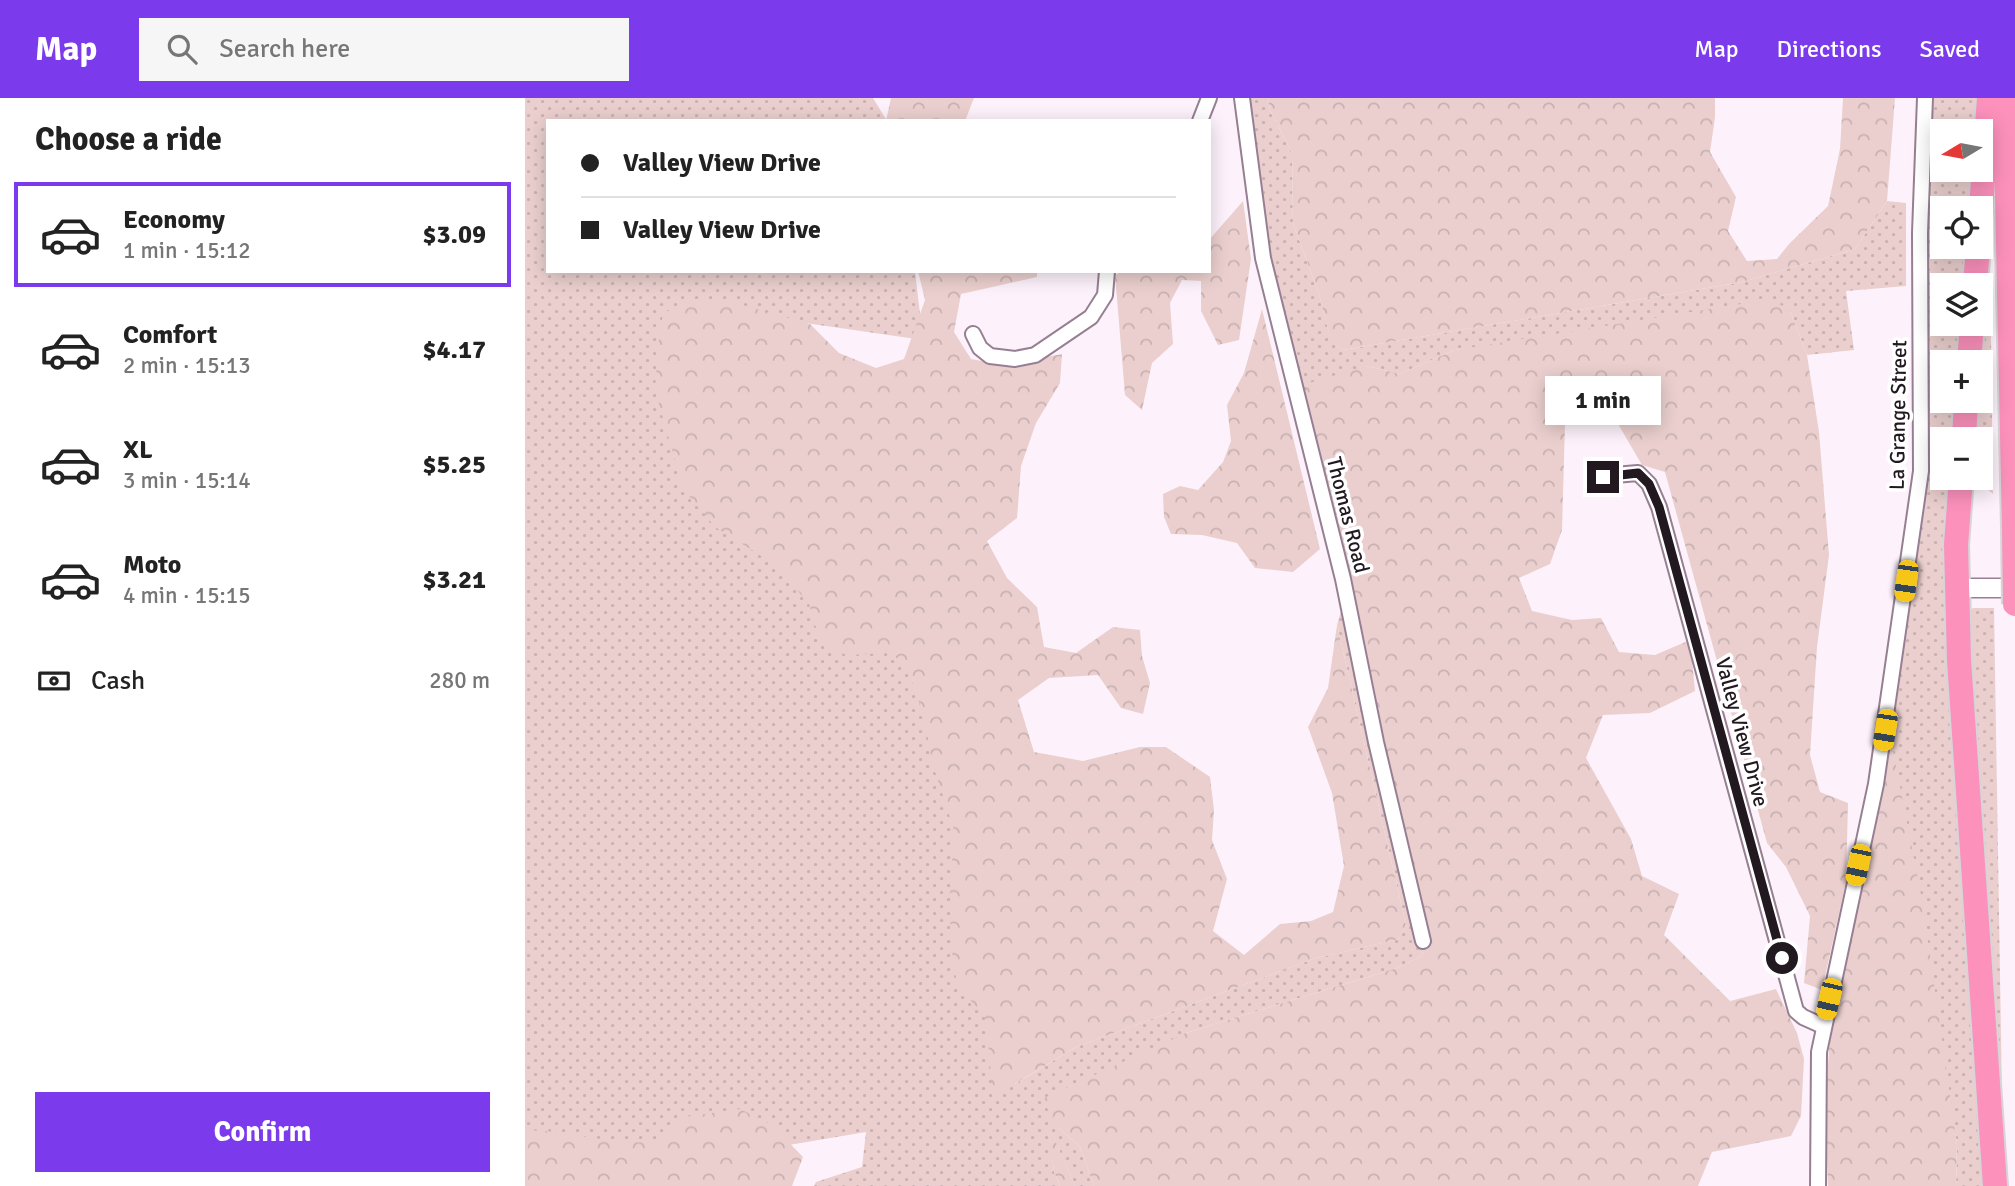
<!DOCTYPE html>
<meta charset="utf-8">
<style>
body{margin:0;font-family:Signika,sans-serif;background:#f6f6f6;color:#222;height:100vh;display:flex;flex-direction:column;font-size:26px;white-space:nowrap}
*{box-sizing:border-box;margin:0}
p{font-size:23px;color:#767676}
.icon{flex:none;width:38px;height:38px;fill:none;stroke:currentColor;stroke-width:2;stroke-linecap:round;stroke-linejoin:round}
.map{position:relative;flex:1;overflow:hidden}
.sheet{display:flex;flex-direction:column;background:#fff;width:525px}
.sheet>*{flex:none}
.top-card{position:absolute;left:21px;top:21px;width:665px;height:154px;border-radius:0px;box-shadow:0 4px 18px #0003;display:grid;align-content:center;height:154px;padding:0 35px;background:#fff}
.needle{width:46px;rotate:260deg}
.controls{position:absolute;left:1405px;top:21px;display:grid;gap:14px}
.controls a{display:grid;place-items:center;width:63px;height:63px;border-radius:0px;background:#fff;box-shadow:0 4px 18px #0003;font-size:35px}
.end{position:absolute;width:32px;height:32px;margin:-16px;border:9px solid #211820;background:#fff;box-shadow:0 0 0 4px #fff}
.from{border-radius:50%}
.bubble{position:absolute;height:49px;border-radius:0px;background:#fff;box-shadow:0 4px 18px #0003;font-size:23px;font-weight:800;line-height:49px;text-align:center}
.car{position:absolute;width:21px;height:42px;margin:-21px -10px;border-radius:9px;box-shadow:0 0 5px 2px #0007;background:linear-gradient(#f5c518 24%,#345 0 40%,#f5c518 0 76%,#345 0 86%,#f5c518 0)}
.top-card b{display:flex;align-items:center;gap:24px;height:66px;font-size:26px}
.top-card b+b{border-top:2px solid #e0e0e0}
.top-card i{width:18px;height:18px;background:#222}
ul{padding:0;list-style:none}
li{display:flex;align-items:center;gap:21px;height:105px;margin:0 14px 10px;padding:0 21px;border:4px solid transparent;border-radius:0px}
li div{flex:1}
li b{display:block;font-size:26px}
li em{font-style:normal;font-weight:800}
li.on{border-color:#7c3aed}
li>.icon{width:63px;height:63px;stroke-width:1.5}
h2{padding:0 35px;font-size:32px;line-height:84px}
.pay{display:flex;align-items:center;gap:18px;height:77px;padding:0 35px;font-size:26px}
.pay p{margin-inline-start:auto}
.cta{display:flex;gap:14px;margin-top:auto;padding:14px 35px}
.cta a{flex:1;height:80px;border-radius:0px;background:#7c3aed;color:#fff;font-size:28px;font-weight:800;line-height:80px;text-align:center}
header{display:flex;align-items:center;gap:42px;box-sizing:border-box;height:98px;padding:0 35px;background:#7c3aed;color:#fff}
header strong{font-size:33px}
nav{display:flex;gap:38px;margin-inline-start:auto;font-size:24px}
.search{width:490px;height:63px;background:#f6f6f6;display:flex;align-items:center;gap:18px;box-sizing:border-box;padding:0 24px;border-radius:0px;color:#767676;font-size:26px}
main{display:flex;flex:1;min-height:0}
.map>svg:first-child{display:block}
.grass{fill:url(#grass-dots)}
.forest{fill:url(#forest-crowns)}
.lines{fill:none;stroke-linecap:round;stroke-linejoin:round}
.minor-casing{stroke:#977f93;stroke-width:18}
.tertiary-casing{stroke:#977f93;stroke-width:21}
.motorway-casing{stroke:#d7d5d7;stroke-width:28}
.minor{stroke:#fff;stroke-width:14}
.tertiary{stroke:#fff;stroke-width:18}
.motorway{stroke:#fc91bc;stroke-width:24}
.motorway-bridge-casing{stroke:#d7d5d7;stroke-width:28;stroke-linecap:butt}
.motorway-bridge{stroke:#fc91bc;stroke-width:24}
.route{stroke:#211820;stroke-width:9}
.labels{text-anchor:middle;stroke-width:7;stroke-linejoin:round;paint-order:stroke}
.street-label{font-size:21px;fill:#211820;stroke:#fff}
</style>
<header>
<strong>Map</strong>
<div class="search"><svg class="icon" aria-label="search" viewBox="0 0 24 24"><circle cx="10" cy="10" r="6"/><path d="M15 15l6 6"/></svg>Search here</div>
<nav><a>Map</a><a>Directions</a><a>Saved</a></nav>
</header>
<main>
<section class="sheet">
<h2>Choose a ride</h2>
<ul>
<li class="on"><svg class="icon" aria-label="car" viewBox="0 0 24 24"><path d="M5 17H2v-5l4-1 3-4h7l3 4 3 1v5h-3M9 17h6M6 11h13"/><circle cx="7" cy="17" r="2"/><circle cx="17" cy="17" r="2"/></svg><div><b>Economy</b><p>1 min · 15:12</p></div><em>$3.09</em></li>
<li><svg class="icon" aria-label="car" viewBox="0 0 24 24"><path d="M5 17H2v-5l4-1 3-4h7l3 4 3 1v5h-3M9 17h6M6 11h13"/><circle cx="7" cy="17" r="2"/><circle cx="17" cy="17" r="2"/></svg><div><b>Comfort</b><p>2 min · 15:13</p></div><em>$4.17</em></li>
<li><svg class="icon" aria-label="car" viewBox="0 0 24 24"><path d="M5 17H2v-5l4-1 3-4h7l3 4 3 1v5h-3M9 17h6M6 11h13"/><circle cx="7" cy="17" r="2"/><circle cx="17" cy="17" r="2"/></svg><div><b>XL</b><p>3 min · 15:14</p></div><em>$5.25</em></li>
<li><svg class="icon" aria-label="car" viewBox="0 0 24 24"><path d="M5 17H2v-5l4-1 3-4h7l3 4 3 1v5h-3M9 17h6M6 11h13"/><circle cx="7" cy="17" r="2"/><circle cx="17" cy="17" r="2"/></svg><div><b>Moto</b><p>4 min · 15:15</p></div><em>$3.21</em></li>
</ul>
<div class="pay"><svg class="icon" aria-label="cash" viewBox="0 0 24 24"><path d="M3 7h18v10H3z"/><circle cx="12" cy="12" r="2"/></svg>Cash<p>280 m</p></div>
<div class="cta"><a>Confirm</a></div>
</section>
<div class="map">
<svg width="1490" height="1088" viewBox="0 0 1490 1088">
<defs>
<pattern id="grass-dots" width="8" height="8" patternUnits="userSpaceOnUse" patternTransform="scale(1.75)"><rect width="8" height="8" fill="#eacfce"/><path d="M2 2h.1M6 6h.1" fill="none" stroke="#c8b1b1" stroke-width="1.8" stroke-linecap="round"/></pattern>
<pattern id="forest-crowns" width="20" height="18" patternUnits="userSpaceOnUse" patternTransform="scale(1.75)"><rect width="20" height="18" fill="#eacfce"/><path d="M2 6a3 3 0 1 1 6 0M12 15a3 3 0 1 1 6 0" fill="none" stroke="#c8b1b1"/></pattern>
</defs>
<rect width="100%" height="100%" fill="#fdf2fb"/>
<!-- grass -->
<g class="grass">
<path d="M 0,0 L 348,0 L 362,23 L 23,23 L 23,173 L 390,173 L 398,242 L 197,213 L 382,538 L 431,654 L 490,986 L 551,949 L 791,860 L 874,841 L 881,827 L 812,527 L 824,485 L 901,839 L 897,858 L 872,870 L 661,935 L 533,1029 L 555,1049 L 569,1088 L 550,1088 L 524,1029 L 529,1074 L 535,1088 L 289,1088 L 291,1084 L 337,1069 L 341,1034 L 246,1050 L 0,1061 Z"/>
<path d="M 722,0 L 743,0 L 745,12 L 767,55 L 768,125 L 794,196 L 806,243 L 818,252 L 1217,184 L 1330,151 L 1362,103 L 1381,105 L 1381,188 L 1321,193 L 1329,252 L 1282,257 L 1265,213 L 930,252 L 875,276 L 842,268 L 779,301 L 742,138 Z"/>
<path d="M 1405,0 L 1456,0 L 1455,33 L 1418,33 L 1418,72 L 1451,72 L 1448,110 L 1418,110 L 1418,149 L 1445,149 L 1442,187 L 1418,187 L 1418,226 L 1439,226 L 1436,264 L 1418,264 L 1418,303 L 1433,303 L 1430,341 L 1418,341 L 1418,380 L 1426,380 L 1461,1088 L 1431,1088 L 1432,1046 L 1365,637 L 1402,357 L 1400,131 Z"/>
<path d="M 1460,163 L 1465,166 L 1468,396 L 1449,380 L 1456,380 L 1456,341 L 1444,341 L 1448,303 L 1456,303 L 1456,212 Z"/>
<path d="M 1448,510 L 1469,510 L 1477,999 L 1472,999 L 1442,514 Z"/>
</g>
<!-- forest -->
<g class="forest">
<path d="M 366,0 L 449,0 L 440,23 L 361,23 Z"/>
<path d="M 743,0 L 1190,0 L 1190,19 L 1185,54 L 1211,99 L 1203,133 L 1222,163 L 1252,161 L 1264,146 L 1303,108 L 1315,51 L 1318,0 L 1370,0 L 1362,103 L 1330,151 L 1217,184 L 818,252 L 806,244 L 794,196 L 768,125 L 767,55 L 745,12 Z"/>
<path d="M 718,103 L 726,161 L 714,242 L 693,247 L 676,213 L 676,183 L 657,182 L 645,205 L 648,246 L 627,265 L 617,312 L 600,297 L 590,177 L 598,173 L 684,173 L 684,142 Z"/>
<path d="M 393,173 L 512,173 L 512,179 L 436,196 L 429,234 L 446,261 L 478,267 L 537,256 L 535,285 L 511,325 L 496,368 L 492,420 L 462,443 L 482,480 L 512,509 L 519,549 L 551,555 L 588,529 L 615,532 L 617,558 L 625,585 L 618,616 L 596,610 L 573,577 L 524,580 L 493,602 L 509,654 L 558,663 L 615,649 L 641,649 L 685,679 L 689,712 L 687,742 L 702,781 L 688,833 L 719,857 L 755,826 L 786,823 L 808,814 L 819,768 L 807,695 L 783,629 L 803,590 L 812,527 L 881,827 L 874,841 L 791,860 L 551,949 L 468,999 L 461,921 L 432,886 L 426,848 L 425,797 L 429,732 L 407,664 L 400,622 L 381,566 L 364,555 L 322,557 L 296,547 L 284,506 L 251,467 L 190,429 L 158,391 L 130,292 L 133,248 L 138,215 L 164,205 L 206,204 L 285,226 L 314,255 L 351,270 L 379,261 L 400,202 Z"/>
<path d="M 1247,201 L 1265,213 L 1282,257 L 1294,334 L 1304,457 L 1292,549 L 1285,657 L 1295,694 L 1323,705 L 1321,784 L 1297,892 L 1279,885 L 1285,818 L 1261,769 L 1242,745 L 1140,374 L 1117,367 L 1093,326 L 1079,293 L 1054,284 L 1040,327 L 1037,432 L 1025,466 L 994,480 L 1007,513 L 1047,522 L 1076,520 L 1094,554 L 1130,557 L 1165,542 L 1170,593 L 1125,615 L 1078,617 L 1061,660 L 1106,741 L 1117,778 L 1154,796 L 1139,837 L 1205,903 L 1251,891 L 1272,935 L 1279,961 L 1276,1018 L 1266,1038 L 1187,1054 L 1173,1088 L 569,1088 L 555,1049 L 533,1029 L 517,1001 L 661,935 L 872,870 L 897,858 L 901,839 L 824,485 L 779,301 L 784,285 L 842,268 L 875,276 L 930,252 Z"/>
<path d="M 737,211 L 795,451 L 768,474 L 730,470 L 712,445 L 677,437 L 646,436 L 639,419 L 638,396 L 655,388 L 673,392 L 698,364 L 706,343 L 702,307 L 719,275 Z"/>
<path d="M 1365,637 L 1397,802 L 1432,1046 L 1431,1088 L 1303,1088 L 1300,1016 L 1305,936 Z"/>
<path d="M 215,1011 L 247,1027 L 278,1059 L 267,1088 L 0,1088 L 0,1034 L 14,1032 L 89,1043 L 127,1045 L 159,1019 Z"/>
<path d="M 523,1026 L 550,1088 L 535,1088 L 529,1074 Z"/>
</g>
<g class="lines">
<defs>
<g id="minor">
<path d="M 717,0 L 738,160 L 818,481 L 851,644 L 898,843"/>
<path d="M 675,23 L 684,0"/>
<path d="M 448,236 L 455,250 L 465,258 L 490,261 L 510,257 L 566,219 L 580,197 L 582,173"/>
<path d="M 1078,378 L 1113,375 L 1124,386 L 1134,409 L 1271,913 L 1278,919 L 1298,928"/>
<path d="M 1293,1088 L 1294,954 L 1351,686 L 1396,373 L 1395,135 L 1400,0"/>
</g>
<path id="tertiary" d="M 1431,490 L 1490,490"/>
<g id="motorway">
<path d="M 1480,0 L 1489,430"/>
<path d="M 1456,110 L 1464,0"/>
<path d="M 1450,187 L 1453,149"/>
<path d="M 1444,264 L 1447,226"/>
<path d="M 1439,341 L 1441,303"/>
<path d="M 1436,380 L 1431,447 L 1434,562 L 1470,1088"/>
</g>
</defs>
<!-- minor casing -->
<use href="#minor" class="minor-casing"/>
<!-- tertiary casing -->
<use href="#tertiary" class="tertiary-casing"/>
<!-- motorway casing -->
<use href="#motorway" class="motorway-casing"/>
<!-- minor -->
<use href="#minor" class="minor"/>
<!-- tertiary -->
<use href="#tertiary" class="tertiary"/>
<!-- motorway -->
<use href="#motorway" class="motorway"/>
<defs>
<path id="motorway-bridge" d="M 1489,430 L 1490,506"/>
</defs>
<!-- motorway-bridge casing -->
<use href="#motorway-bridge" class="motorway-bridge-casing"/>
<!-- motorway-bridge -->
<use href="#motorway-bridge" class="motorway-bridge"/>
</g>
<g class="lines">
<!-- route -->
<path class="route" d="M 1078,379 L 1113,375 L 1124,386 L 1134,409 L 1257,860"/>
</g>
<g class="labels">
<!-- street labels -->
<g class="street-label">
<text transform="translate(1373 317) rotate(-89)" y="7">La Grange Street</text>
<text transform="translate(823 417) rotate(76)" y="7">Thomas Road</text>
<text transform="translate(1217 634) rotate(75)" y="7">Valley View Drive</text>
</g>
</g>
</svg>
<div class="controls">
<a><svg class="needle" viewBox="-14 -14 28 28"><path d="M0-13l5 13h-10z" fill="#e53935"/><path d="M0 13l5-13h-10z" fill="#767676"/></svg></a>
<a><svg class="icon" aria-label="locate" viewBox="0 0 24 24"><circle cx="12" cy="12" r="6"/><path d="M12 2v4M12 18v4M2 12h4M18 12h4"/></svg></a>
<a><svg class="icon" aria-label="layers" viewBox="0 0 24 24"><path d="M12 4l9 5-9 5-9-5zM3 14l9 5 9-5"/></svg></a>
<a>+</a>
<a>−</a>
</div>
<i class="end from" style="left:1257px;top:860px"></i>
<i class="end" style="left:1078px;top:379px"></i>
<div class="bubble" style="left:1020px;top:278px;width:116px">1 min</div>
<i class="car" style="left:1381px;top:483px;rotate:188deg"></i>
<i class="car" style="left:1360px;top:632px;rotate:189deg"></i>
<i class="car" style="left:1333px;top:767px;rotate:192deg"></i>
<i class="car" style="left:1304px;top:901px;rotate:193deg"></i>
<div class="top-card">
<b><i class="from"></i>Valley View Drive</b>
<b><i></i>Valley View Drive</b>
</div>
</div>
</main>
